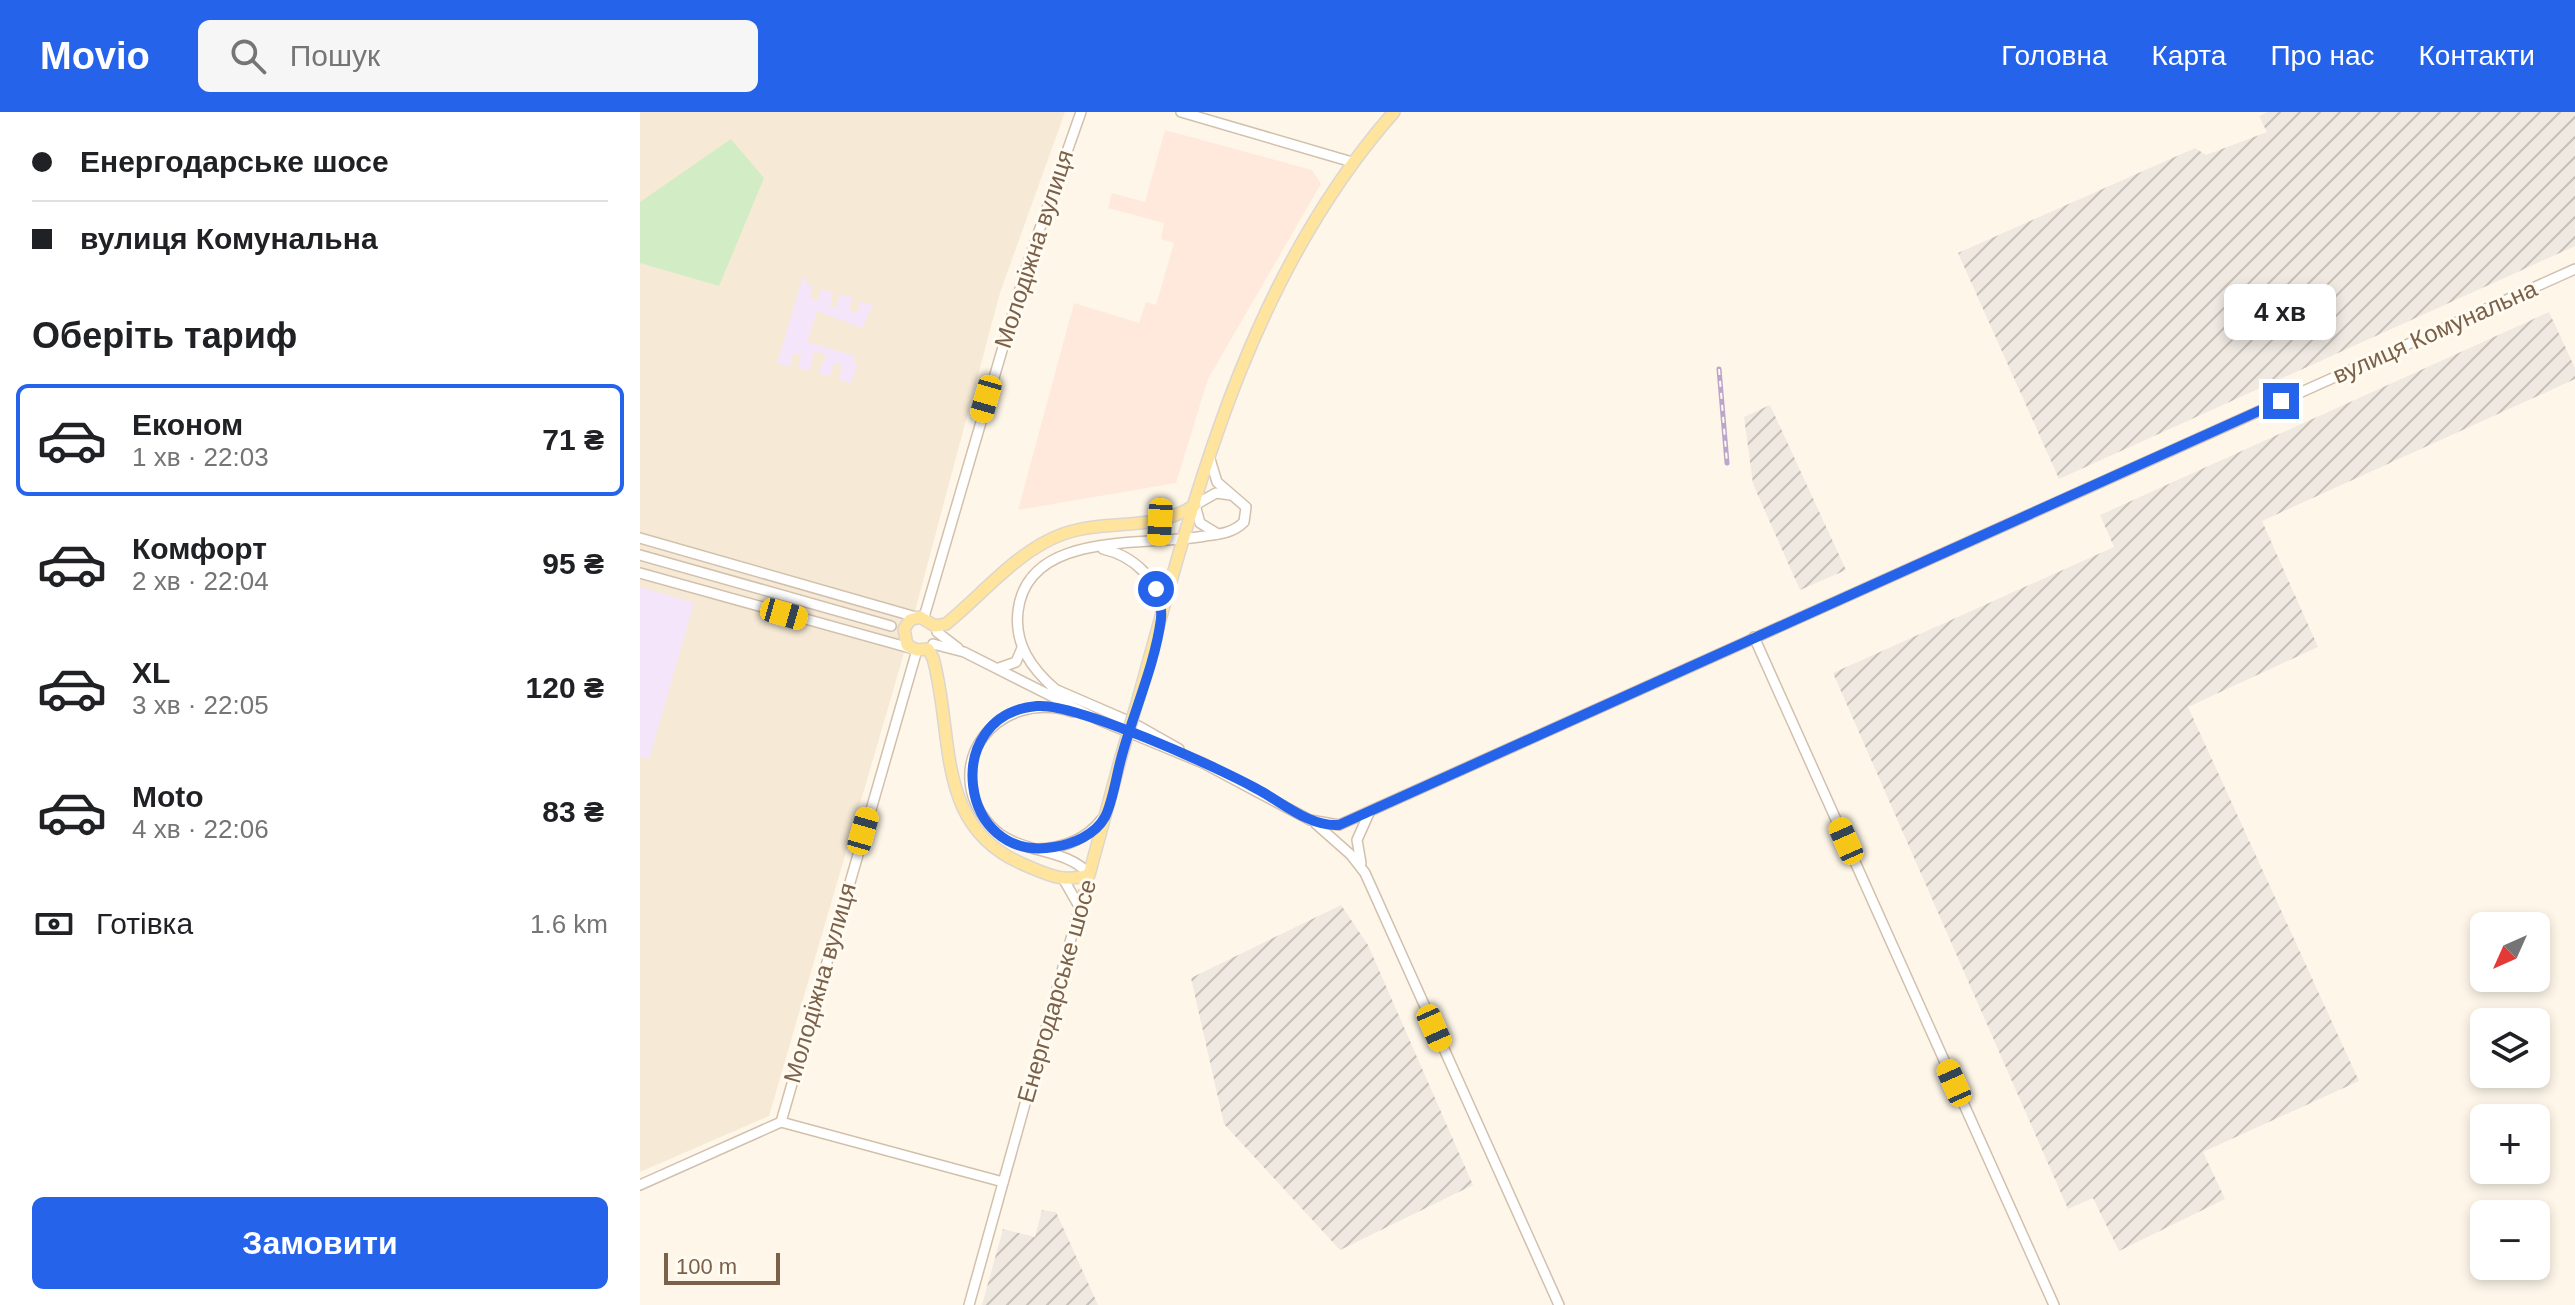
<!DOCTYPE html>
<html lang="uk">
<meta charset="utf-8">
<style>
body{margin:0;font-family:Helvetica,sans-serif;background:#f6f6f6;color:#202124;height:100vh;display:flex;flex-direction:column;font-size:30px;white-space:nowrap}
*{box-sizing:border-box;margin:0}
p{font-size:26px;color:#757577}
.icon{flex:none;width:44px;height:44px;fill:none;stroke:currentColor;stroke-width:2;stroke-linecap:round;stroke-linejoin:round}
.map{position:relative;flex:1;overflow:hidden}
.drawer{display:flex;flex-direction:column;background:#fff;width:640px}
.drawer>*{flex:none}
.hud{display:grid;align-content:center;height:176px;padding:0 32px;background:#fff}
.needle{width:52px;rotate:225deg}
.buttons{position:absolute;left:1830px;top:800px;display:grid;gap:16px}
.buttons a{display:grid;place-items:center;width:80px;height:80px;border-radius:12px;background:#fff;box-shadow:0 4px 12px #0003;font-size:40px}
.scale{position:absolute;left:24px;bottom:20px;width:116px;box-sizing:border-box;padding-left:8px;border:4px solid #7b604a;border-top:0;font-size:22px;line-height:28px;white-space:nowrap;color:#7b604a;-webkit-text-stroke:6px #fffbf0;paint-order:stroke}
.end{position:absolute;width:36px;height:36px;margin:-18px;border:10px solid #2563eb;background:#fff;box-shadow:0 0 0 4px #fff}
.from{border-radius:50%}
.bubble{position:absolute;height:56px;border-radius:12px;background:#fff;box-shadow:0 4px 12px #0003;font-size:26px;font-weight:800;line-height:56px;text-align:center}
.car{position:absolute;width:24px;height:48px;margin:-24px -12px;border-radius:10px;box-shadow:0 0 6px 2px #0007;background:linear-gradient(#f5c518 24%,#345 0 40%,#f5c518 0 76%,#345 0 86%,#f5c518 0)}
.hud b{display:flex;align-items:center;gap:28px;height:76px;font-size:30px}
.hud b+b{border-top:2px solid #e0e0e0}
.hud i{width:20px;height:20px;background:#202124}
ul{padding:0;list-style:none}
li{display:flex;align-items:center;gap:24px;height:112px;margin:0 16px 12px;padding:0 16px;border:4px solid transparent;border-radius:12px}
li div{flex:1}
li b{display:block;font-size:30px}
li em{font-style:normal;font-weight:800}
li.current{border-color:#2563eb}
li>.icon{width:72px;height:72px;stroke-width:1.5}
h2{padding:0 32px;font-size:36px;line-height:96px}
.pay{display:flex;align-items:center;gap:20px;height:88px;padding:0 32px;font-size:30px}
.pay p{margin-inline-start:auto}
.primary-button{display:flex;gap:16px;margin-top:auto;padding:16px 32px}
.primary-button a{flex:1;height:92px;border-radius:12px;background:#2563eb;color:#fff;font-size:32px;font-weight:800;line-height:92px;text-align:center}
header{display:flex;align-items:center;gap:48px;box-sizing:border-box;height:112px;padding:0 40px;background:#2563eb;color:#fff}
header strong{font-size:38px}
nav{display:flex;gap:44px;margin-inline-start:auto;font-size:28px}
.search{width:560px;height:72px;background:#f6f6f6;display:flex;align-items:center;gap:20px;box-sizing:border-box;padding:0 28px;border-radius:12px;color:#757577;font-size:30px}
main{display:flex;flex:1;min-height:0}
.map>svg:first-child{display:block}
.residential{fill:#f6ead6}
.commercial{fill:#fee9dc}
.industrial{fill:url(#industrial-furrows)}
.education{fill:#f5e5fa}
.grass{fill:#d2edc5}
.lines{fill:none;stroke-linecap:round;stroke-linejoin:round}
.minor-casing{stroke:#d2c0ad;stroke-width:12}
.major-casing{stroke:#ddd6d0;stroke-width:14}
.minor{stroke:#fff;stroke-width:9}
.major{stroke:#ffe49e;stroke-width:11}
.rail-casing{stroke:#bca5ca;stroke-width:5}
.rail{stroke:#fffbf0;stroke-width:2;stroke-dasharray:6;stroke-linecap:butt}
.major-bridge-casing{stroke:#ddd6d0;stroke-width:14;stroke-linecap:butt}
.major-bridge{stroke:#ffe49e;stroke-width:11}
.route{stroke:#2563eb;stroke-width:10}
.labels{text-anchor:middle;stroke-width:6;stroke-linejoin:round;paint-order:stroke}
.street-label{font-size:24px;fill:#7b604a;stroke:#fffbf0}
</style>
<header>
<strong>Movio</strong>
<div class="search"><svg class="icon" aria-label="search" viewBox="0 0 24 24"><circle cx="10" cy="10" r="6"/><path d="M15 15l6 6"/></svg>Пошук</div>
<nav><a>Головна</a><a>Карта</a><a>Про нас</a><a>Контакти</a></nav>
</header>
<main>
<section class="drawer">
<div class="hud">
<b><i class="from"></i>Енергодарське шосе</b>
<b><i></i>вулиця Комунальна</b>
</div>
<h2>Оберіть тариф</h2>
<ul>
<li class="current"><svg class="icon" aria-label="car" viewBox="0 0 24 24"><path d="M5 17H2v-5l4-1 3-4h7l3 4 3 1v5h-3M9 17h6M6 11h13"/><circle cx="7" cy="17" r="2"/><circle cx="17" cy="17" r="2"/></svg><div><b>Економ</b><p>1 хв · 22:03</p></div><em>71 ₴</em></li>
<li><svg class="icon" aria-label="car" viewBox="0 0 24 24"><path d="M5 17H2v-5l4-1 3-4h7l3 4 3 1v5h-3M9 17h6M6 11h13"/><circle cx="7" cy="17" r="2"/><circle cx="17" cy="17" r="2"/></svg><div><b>Комфорт</b><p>2 хв · 22:04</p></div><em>95 ₴</em></li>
<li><svg class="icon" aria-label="car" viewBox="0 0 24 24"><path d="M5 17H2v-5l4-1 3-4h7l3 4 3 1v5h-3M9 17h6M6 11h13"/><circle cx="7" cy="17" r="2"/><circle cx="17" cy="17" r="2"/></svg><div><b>XL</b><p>3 хв · 22:05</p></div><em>120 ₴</em></li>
<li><svg class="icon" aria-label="car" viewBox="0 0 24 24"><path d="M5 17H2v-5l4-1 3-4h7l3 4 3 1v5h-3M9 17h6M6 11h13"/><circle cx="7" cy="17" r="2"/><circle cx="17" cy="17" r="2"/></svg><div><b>Moto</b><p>4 хв · 22:06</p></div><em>83 ₴</em></li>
</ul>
<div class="pay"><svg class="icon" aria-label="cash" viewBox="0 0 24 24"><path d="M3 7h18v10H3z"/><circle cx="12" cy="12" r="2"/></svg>Готівка<p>1.6 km</p></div>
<div class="primary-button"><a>Замовити</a></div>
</section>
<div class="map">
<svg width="1935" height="1193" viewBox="0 0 1935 1193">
<defs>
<pattern id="industrial-furrows" width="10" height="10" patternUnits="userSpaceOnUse" patternTransform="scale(2)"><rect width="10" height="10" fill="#efe9e2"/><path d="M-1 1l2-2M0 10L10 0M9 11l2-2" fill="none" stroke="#c7c0b9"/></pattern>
</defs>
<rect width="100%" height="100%" fill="#fef7e9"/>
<!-- residential -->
<path class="residential" d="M 0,0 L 425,0 L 360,181 L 262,548 L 129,1004 L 0,1060 Z"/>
<!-- commercial -->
<path class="commercial" d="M 525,18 L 672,58 L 681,72 L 568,267 L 536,371 L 378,398 L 434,191 L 499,211 L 506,190 L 516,193 L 534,131 L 521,127 L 524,111 L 468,96 L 472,81 L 505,90 Z"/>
<!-- industrial -->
<g class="industrial">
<path d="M 1628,0 L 1935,0 L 1935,134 L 1419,367 L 1318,141 L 1555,36 L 1566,43 L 1627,20 L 1619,4 Z"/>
<path d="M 1909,200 L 1935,256 L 1935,267 L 1622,409 L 1678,535 L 1548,595 L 1719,969 L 1563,1040 L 1585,1087 L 1479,1139 L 1453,1086 L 1428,1097 L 1193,561 L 1474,435 L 1460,403 Z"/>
<path d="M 1130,293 L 1206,458 L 1160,478 L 1113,372 L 1104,305 Z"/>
<path d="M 701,793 L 728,833 L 833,1073 L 700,1138 L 584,1012 L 551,866 Z"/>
<path d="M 402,1098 L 416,1100 L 458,1193 L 342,1193 L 363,1117 L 395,1125 Z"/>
</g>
<!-- education -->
<g class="education">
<path d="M 163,165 L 167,166 L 165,172 L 173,174 L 170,187 L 178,189 L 181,177 L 193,181 L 190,195 L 196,196 L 200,182 L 212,185 L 209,199 L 217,201 L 220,189 L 233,193 L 222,216 L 177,199 L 167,230 L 215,244 L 213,251 L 217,252 L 211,271 L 199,268 L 202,253 L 194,251 L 190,264 L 178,261 L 187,243 L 174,239 L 170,259 L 158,256 L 161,243 L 154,241 L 149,255 L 137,251 Z"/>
<path d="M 0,475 L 54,491 L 9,647 L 0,645 Z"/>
</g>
<!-- grass -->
<path class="grass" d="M 91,27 L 124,66 L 79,174 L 0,151 L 0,90 Z"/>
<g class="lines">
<defs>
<g id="minor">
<path d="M 541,0 L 712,50"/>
<path d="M 578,422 L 560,411 L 555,393 L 576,381 L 591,383"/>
<path d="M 0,426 L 276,505"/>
<path d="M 463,437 C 494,444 520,468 521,501"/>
<path d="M 0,443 L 251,514"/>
<path d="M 0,461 L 270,536"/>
<path d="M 284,505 L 387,153 L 441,0"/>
<path d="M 297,520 L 318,536"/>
<path d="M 1114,525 L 1414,1193"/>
<path d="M 293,532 L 324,540 L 459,608 L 563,651 L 670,708 L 699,713 L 1935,157"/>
<path d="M 359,556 L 376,550 L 382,536"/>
<path d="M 412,576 L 493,611 L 539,637"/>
<path d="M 416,578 C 392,557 374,533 378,499 C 388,417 506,435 565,424 C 580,422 593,421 604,410 L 606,395 L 577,370 L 570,347"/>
<path d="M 676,712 L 711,743 L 725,761 L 919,1193"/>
<path d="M 398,737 C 424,736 446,728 462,707"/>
<path d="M 721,751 L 717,728 L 729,701"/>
<path d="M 424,768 L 440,796"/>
<path d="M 141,1010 L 363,1070"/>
<path d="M 0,1073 L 141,1010 L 277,538"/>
<path d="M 329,1193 L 449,762 C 424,734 377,743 351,714 C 296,655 357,575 433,600"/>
</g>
<g id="major">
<path d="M 499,584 C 556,379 609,164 754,0"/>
<path d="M 481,645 L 449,763 C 424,771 408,763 385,753 C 293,715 315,625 293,546 L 288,537 L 277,538 L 267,533 L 264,517 L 270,508 L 280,505 L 295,514 L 306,512 C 343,482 378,438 423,422 C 468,406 513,421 555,393"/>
</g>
</defs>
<!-- minor casing -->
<use href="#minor" class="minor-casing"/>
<!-- major casing -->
<use href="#major" class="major-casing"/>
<!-- minor -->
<use href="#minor" class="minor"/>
<!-- major -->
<use href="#major" class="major"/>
<defs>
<path id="rail" d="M 1079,257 L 1087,351"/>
</defs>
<!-- rail casing -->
<use href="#rail" class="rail-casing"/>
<!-- rail -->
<use href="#rail" class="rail"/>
<defs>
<path id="major-bridge" d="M 481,645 L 499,584"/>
</defs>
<!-- major-bridge casing -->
<use href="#major-bridge" class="major-bridge-casing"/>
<!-- major-bridge -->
<use href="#major-bridge" class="major-bridge"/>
</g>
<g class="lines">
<!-- route -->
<path class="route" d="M 516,477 C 520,487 522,496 521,507 C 515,553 493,601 481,647 C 476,665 473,689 465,705 C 455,723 433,732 414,735 C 318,752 300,602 397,594 C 437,591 577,655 617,677 C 642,690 669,715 699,713 L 1641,289"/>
</g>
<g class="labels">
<!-- street labels -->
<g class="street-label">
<text transform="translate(394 137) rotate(-72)" y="8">Молодіжна вулиця</text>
<text transform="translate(1795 220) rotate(-24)" y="8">вулиця Комунальна</text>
<text transform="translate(180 871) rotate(-74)" y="8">Молодіжна вулиця</text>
<text transform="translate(417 879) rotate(-74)" y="8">Енергодарське шосе</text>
</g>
</g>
</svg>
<div class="buttons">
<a><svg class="needle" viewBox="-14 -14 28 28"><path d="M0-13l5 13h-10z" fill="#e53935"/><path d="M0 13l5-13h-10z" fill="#757577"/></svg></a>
<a><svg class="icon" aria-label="layers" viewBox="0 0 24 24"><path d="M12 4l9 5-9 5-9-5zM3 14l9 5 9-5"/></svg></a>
<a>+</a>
<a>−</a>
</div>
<div class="scale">100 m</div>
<i class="end from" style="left:516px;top:477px"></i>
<i class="end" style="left:1641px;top:289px"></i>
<div class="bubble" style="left:1584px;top:172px;width:112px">4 хв</div>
<i class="car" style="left:346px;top:287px;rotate:196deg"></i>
<i class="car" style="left:520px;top:410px;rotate:183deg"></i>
<i class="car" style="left:144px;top:502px;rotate:106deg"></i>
<i class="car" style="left:223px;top:719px;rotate:16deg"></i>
<i class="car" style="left:1206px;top:729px;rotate:336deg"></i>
<i class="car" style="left:794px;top:916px;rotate:156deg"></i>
<i class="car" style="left:1314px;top:971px;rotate:336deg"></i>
</div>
</main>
